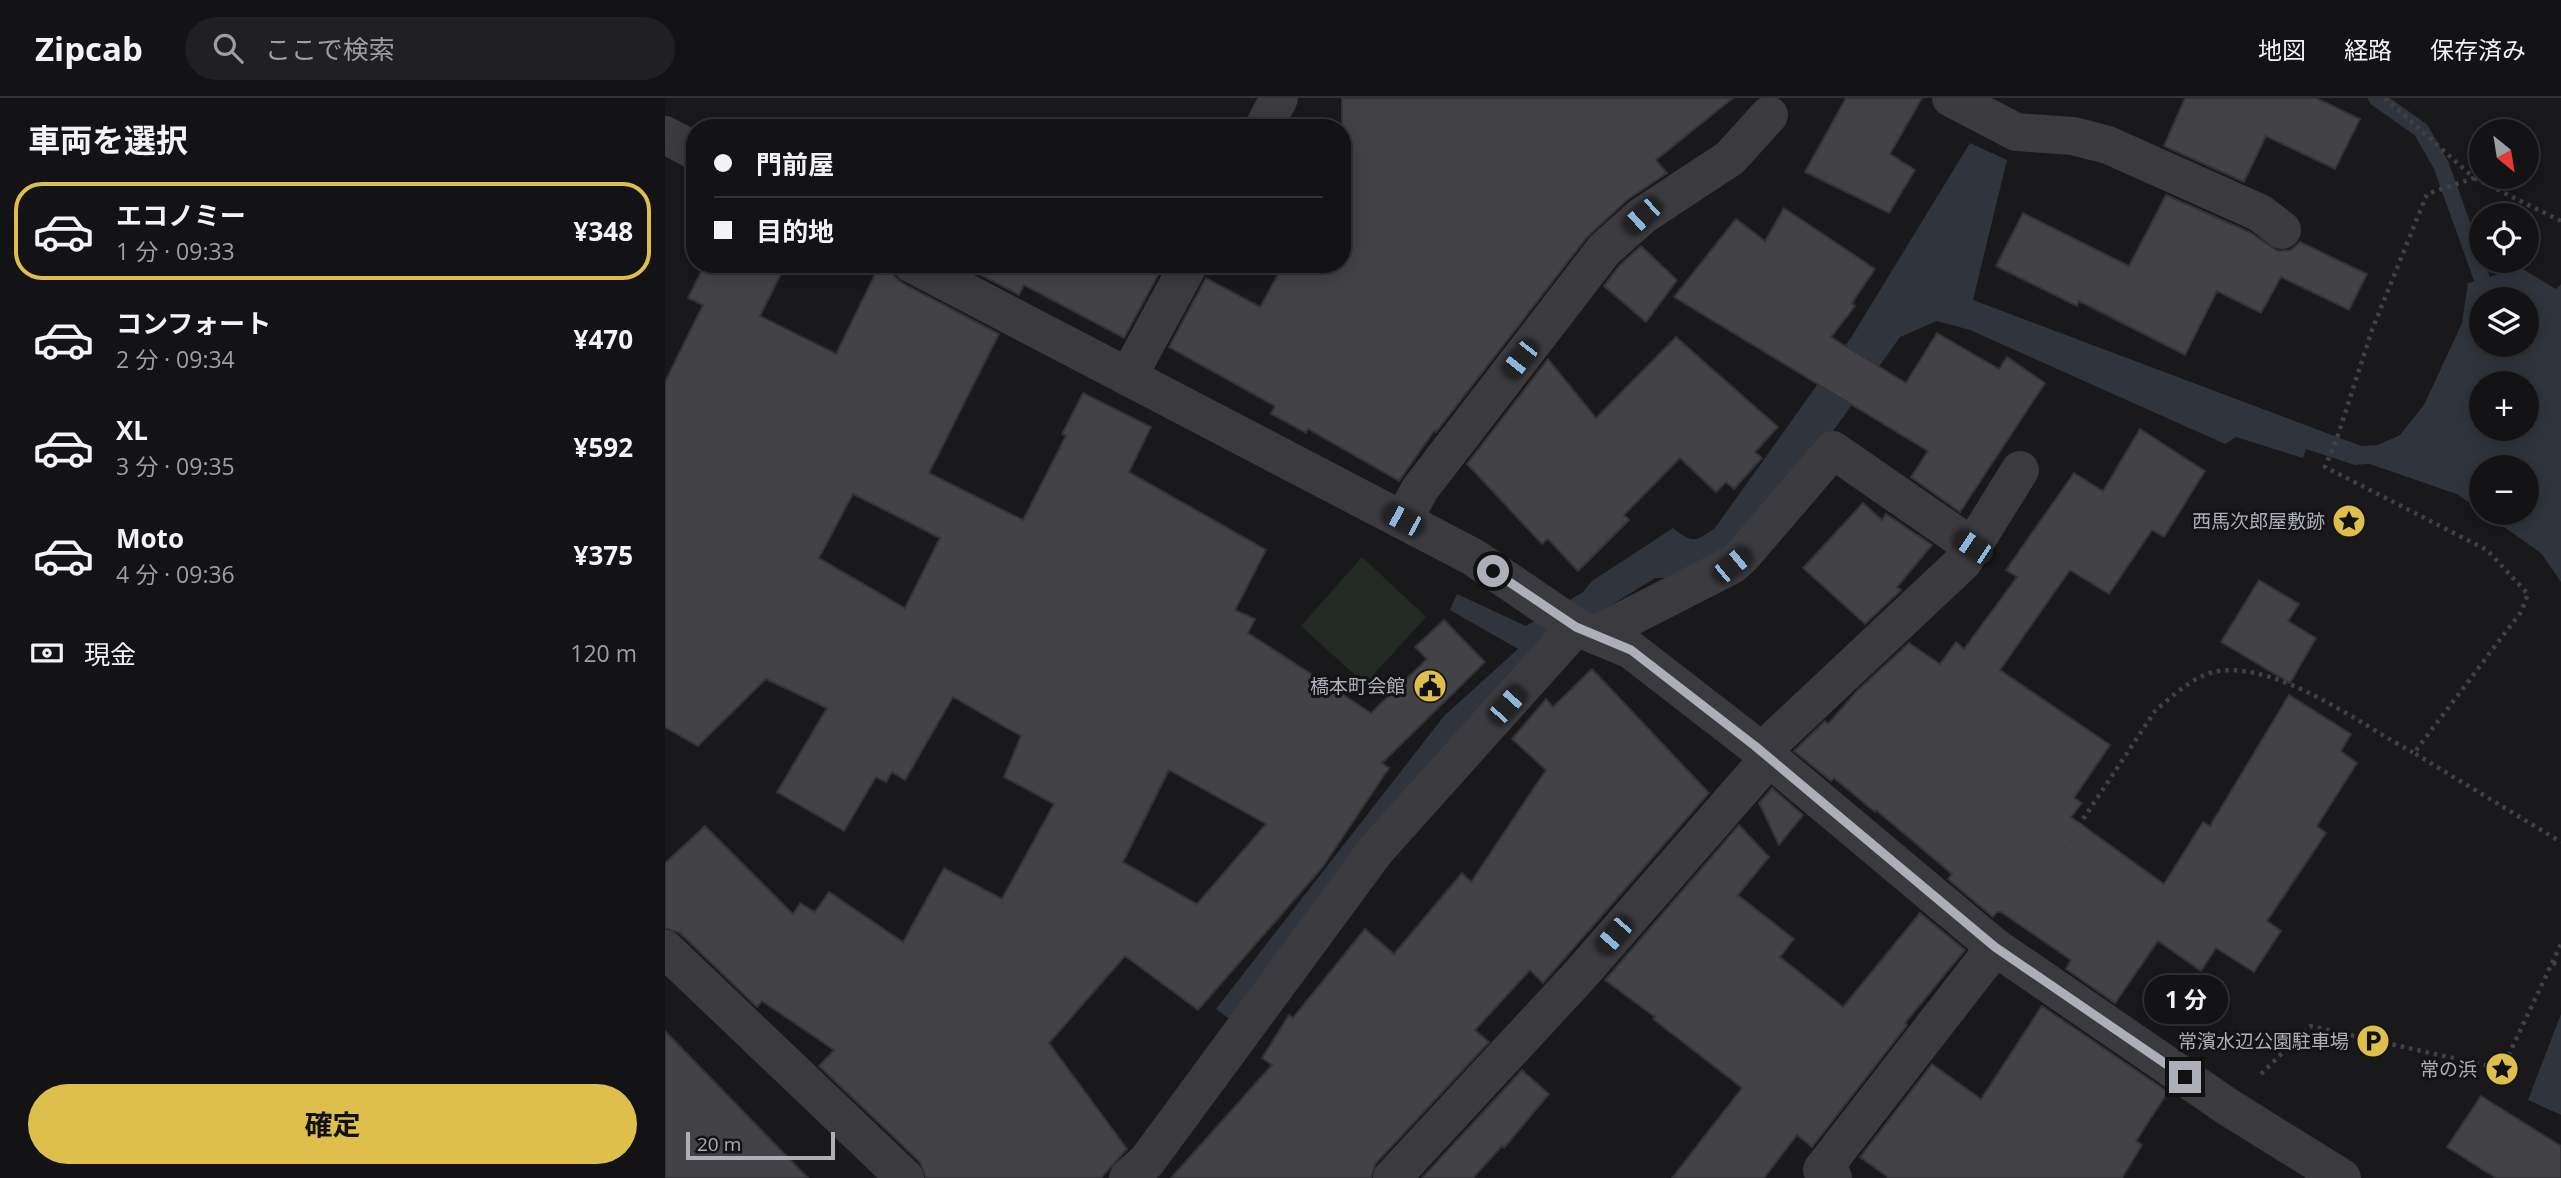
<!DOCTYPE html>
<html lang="ja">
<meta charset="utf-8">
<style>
body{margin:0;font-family:"Open Sans","Noto Sans JP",sans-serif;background:#202022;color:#f1f3f6;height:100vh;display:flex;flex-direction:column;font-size:26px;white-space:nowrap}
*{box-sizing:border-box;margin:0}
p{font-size:23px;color:#9d9ea0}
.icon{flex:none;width:38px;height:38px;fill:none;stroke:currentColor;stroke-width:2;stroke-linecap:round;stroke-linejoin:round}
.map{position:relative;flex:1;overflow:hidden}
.details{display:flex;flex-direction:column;background:#131214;width:665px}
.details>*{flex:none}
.banner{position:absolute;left:21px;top:21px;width:665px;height:154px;border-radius:28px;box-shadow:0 4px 18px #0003,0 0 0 2px #323234;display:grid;align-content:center;height:154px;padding:0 28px;background:#131214}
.needle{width:46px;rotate:150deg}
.buttons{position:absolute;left:1804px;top:21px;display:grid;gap:14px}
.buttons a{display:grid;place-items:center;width:70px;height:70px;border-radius:50%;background:#131214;box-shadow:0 4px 18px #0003,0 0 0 2px #323234;font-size:35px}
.scale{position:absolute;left:21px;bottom:18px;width:149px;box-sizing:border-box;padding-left:7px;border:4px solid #acaeb8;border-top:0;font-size:19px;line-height:24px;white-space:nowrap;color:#acaeb8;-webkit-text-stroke:5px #141315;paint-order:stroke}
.end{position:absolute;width:32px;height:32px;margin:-16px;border:9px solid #acaeb8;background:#111;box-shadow:0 0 0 4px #111}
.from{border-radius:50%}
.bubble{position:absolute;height:49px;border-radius:24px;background:#131214;box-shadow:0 4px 18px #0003,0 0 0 2px #323234;font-size:23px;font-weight:700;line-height:49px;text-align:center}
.car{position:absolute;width:21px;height:42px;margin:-21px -10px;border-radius:9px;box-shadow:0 0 5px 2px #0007;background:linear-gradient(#222 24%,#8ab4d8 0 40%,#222 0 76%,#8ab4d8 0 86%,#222 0)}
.banner b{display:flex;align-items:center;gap:24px;height:66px;font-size:26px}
.banner b+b{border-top:2px solid #323234}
.banner i{width:18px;height:18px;background:#f1f3f6}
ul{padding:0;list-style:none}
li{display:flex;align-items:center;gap:21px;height:98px;margin:0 14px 10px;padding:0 14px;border:4px solid transparent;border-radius:28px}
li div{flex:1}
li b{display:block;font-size:26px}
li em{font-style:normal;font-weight:700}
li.selected{border-color:#dfbf4b}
li>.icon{width:63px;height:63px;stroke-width:1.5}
h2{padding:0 28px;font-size:32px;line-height:84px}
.pay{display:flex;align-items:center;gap:18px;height:77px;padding:0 28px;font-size:26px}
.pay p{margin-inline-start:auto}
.cta{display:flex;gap:14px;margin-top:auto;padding:14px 28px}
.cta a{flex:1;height:80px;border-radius:42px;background:#dfbf4b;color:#111;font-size:28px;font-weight:700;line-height:80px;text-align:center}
header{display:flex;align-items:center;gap:42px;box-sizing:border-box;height:98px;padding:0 35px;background:#131214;border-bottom:2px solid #323234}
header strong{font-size:33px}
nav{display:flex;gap:38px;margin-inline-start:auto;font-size:24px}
.search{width:490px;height:63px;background:#202022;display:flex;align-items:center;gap:18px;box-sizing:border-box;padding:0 24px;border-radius:38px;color:#9d9ea0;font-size:26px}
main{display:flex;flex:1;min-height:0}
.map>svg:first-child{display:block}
.green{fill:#232a24}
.water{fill:#30353d;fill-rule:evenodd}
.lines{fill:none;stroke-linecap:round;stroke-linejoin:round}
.stream{stroke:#30353d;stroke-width:16}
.building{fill:#434347;stroke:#333336;stroke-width:2;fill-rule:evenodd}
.path{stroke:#404146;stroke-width:4.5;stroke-dasharray:3.5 5;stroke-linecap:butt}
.minor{stroke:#3a3a3f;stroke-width:38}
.route{stroke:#acaeb8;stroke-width:9}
.labels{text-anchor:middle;stroke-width:6;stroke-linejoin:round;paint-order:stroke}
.poi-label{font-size:19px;fill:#acaeb8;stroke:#141315;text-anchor:end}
</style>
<header>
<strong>Zipcab</strong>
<div class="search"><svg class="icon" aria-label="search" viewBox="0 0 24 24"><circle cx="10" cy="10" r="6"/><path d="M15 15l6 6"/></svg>ここで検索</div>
<nav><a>地図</a><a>経路</a><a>保存済み</a></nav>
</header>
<main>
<section class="details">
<h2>車両を選択</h2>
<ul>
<li class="selected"><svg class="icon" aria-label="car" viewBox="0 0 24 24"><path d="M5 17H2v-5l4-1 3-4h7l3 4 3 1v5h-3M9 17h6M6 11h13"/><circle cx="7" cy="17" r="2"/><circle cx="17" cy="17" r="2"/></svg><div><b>エコノミー</b><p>1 分 · 09:33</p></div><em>¥348</em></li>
<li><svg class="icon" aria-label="car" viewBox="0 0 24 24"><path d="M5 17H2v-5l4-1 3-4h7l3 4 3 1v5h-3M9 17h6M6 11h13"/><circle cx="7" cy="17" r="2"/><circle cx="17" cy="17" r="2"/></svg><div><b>コンフォート</b><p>2 分 · 09:34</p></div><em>¥470</em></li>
<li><svg class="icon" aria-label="car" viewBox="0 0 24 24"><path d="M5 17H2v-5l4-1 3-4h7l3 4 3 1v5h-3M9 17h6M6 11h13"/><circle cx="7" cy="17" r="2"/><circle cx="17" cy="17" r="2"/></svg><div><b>XL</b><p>3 分 · 09:35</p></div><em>¥592</em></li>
<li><svg class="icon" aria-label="car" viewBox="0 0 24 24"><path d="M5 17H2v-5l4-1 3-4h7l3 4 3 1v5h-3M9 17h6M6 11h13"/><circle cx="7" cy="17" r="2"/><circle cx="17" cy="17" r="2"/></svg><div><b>Moto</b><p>4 分 · 09:36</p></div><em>¥375</em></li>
</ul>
<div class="pay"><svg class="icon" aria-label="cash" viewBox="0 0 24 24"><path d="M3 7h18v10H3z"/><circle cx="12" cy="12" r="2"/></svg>現金<p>120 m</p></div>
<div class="cta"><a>確定</a></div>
</section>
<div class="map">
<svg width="1896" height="1080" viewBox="0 0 1896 1080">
<rect width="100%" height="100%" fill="#19181a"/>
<!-- green -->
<path class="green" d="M 697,459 L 761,519 L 700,586 L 636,528 Z"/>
<!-- water -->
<g class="water">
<path d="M 1305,45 L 1342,62 L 1308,202 L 1696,348 L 1713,347 L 1735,337 L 1759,307 L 1797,225 L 1803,185 L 1856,170 L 1891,191 L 1896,186 L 1896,484 L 1876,455 L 1819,415 L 1862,415 L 1862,369 L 1816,369 L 1816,413 L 1755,370 L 1727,364 L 1690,367 L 1641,351 L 1638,360 L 1571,339 L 1560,346 L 1305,232 L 1272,223 L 1235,239 L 1166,336 L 1030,480 L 990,480 L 911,529 L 570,925 L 551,911 L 779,618 L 853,551 L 785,512 L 792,496 L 861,528 L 918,494 L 927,483 L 1008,430 C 1028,446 1030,444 1050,430 L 1187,238 ZM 1816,201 L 1862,201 L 1862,247 L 1816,247 ZM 1816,285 L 1862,285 L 1862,331 L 1816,331 Z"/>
<path d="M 1896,916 L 1896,1017 L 1863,1002 Z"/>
</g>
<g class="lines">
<!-- stream -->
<g class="stream">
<path d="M 1711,0 L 1756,32 L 1776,67 L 1818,184"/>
<path d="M 1703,357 L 1816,396"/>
</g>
</g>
<!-- building -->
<g class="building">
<path d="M 677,0 L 1068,0 L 991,62 L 1002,75 L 962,102 L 922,139 L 771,334 L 769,333 L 734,383 L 643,331 L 641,335 L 606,316 L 610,308 L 504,249 L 541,180 L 595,209 L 619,166 L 677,166 Z"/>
<path d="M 1181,0 L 1257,0 L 1225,56 L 1250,72 L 1224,115 L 1140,74 Z"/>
<path d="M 1520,0 L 1651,0 L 1695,21 L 1670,71 L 1601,38 L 1579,84 L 1499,48 Z"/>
<path d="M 1501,97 L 1584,134 L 1613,153 L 1626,152 L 1635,144 L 1702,176 L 1684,212 L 1616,179 L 1596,215 L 1552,193 L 1520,257 L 1414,203 L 1412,208 L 1331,168 L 1358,115 L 1464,168 Z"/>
<path d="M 1119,110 L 1210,171 L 1187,205 L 1190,208 L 1166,239 L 1241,285 L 1272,235 L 1334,271 L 1342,259 L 1380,285 L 1295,414 L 1246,379 L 1263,353 L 1009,199 L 1071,121 L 1100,143 Z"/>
<path d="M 976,148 L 1012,182 L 981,224 L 939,188 L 955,167 Z"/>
<path d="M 40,166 L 121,166 L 95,218 L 171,256 L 215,166 L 225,166 L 228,177 L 237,185 L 334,236 L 264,375 L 358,422 L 401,338 L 397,336 L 418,295 L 486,329 L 464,374 L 601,452 L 570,512 L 590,521 L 583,535 L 706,615 L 762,561 L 750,549 L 779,522 L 820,564 L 717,665 L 724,670 L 657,770 L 533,912 L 460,858 L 384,945 L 462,1051 L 436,1080 L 261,1080 L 255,1064 L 154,968 L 169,952 L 97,903 L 92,909 L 15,835 L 0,830 L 0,765 L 40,728 L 128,816 L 135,805 L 150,814 L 164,794 L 238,844 L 279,770 L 337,801 L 389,706 L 339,679 L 356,638 L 288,599 L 240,682 L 227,674 L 221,684 L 211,679 L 179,733 L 112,694 L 162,610 L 101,581 L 33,648 L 0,629 L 0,284 L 38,207 L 23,200 ZM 188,396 L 275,440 L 240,510 L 154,460 ZM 504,672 L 601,726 L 532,806 L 458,764 Z"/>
<path d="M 295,166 L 499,166 L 459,240 L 359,187 L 354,197 Z"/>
<path d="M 1011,239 L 1113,329 L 1090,354 L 1097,360 L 1069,391 L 1061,384 L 1051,394 L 1015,360 L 959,417 L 964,422 L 913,473 L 883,441 L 877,446 L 802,366 L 883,261 L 931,320 Z"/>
<path d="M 1475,331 L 1540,373 L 1499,439 L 1487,432 L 1444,496 L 1405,472 L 1335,572 L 1445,647 L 1409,700 L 1417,705 L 1406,719 L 1499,786 L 1538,724 L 1545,728 L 1624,597 L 1686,636 L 1676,653 L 1692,665 L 1652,728 L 1661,735 L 1602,823 L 1616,833 L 1589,874 L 1551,850 L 1536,873 L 1493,843 L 1450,905 L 1401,871 L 1406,862 L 1336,814 L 1332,814 L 1328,819 L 1283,781 L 1287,776 L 1211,712 L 1210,714 L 1169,680 L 1166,683 L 1129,653 L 1160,623 L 1163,626 L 1193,592 L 1244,545 L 1275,566 L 1291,544 L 1299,551 L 1352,479 L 1341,472 L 1409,375 L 1438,393 Z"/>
<path d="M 1198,405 L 1217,422 L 1221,416 L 1267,447 L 1232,489 L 1236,492 L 1200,526 L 1138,470 Z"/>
<path d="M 1594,482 L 1634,506 L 1623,523 L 1651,540 L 1625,585 L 1556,544 Z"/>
<path d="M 927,571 L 1044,695 L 878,885 L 865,872 L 810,932 L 824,944 L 711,1065 L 706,1080 L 506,1080 L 607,967 L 597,960 L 624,917 L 628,920 L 700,831 L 729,856 L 797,775 L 806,784 L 881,672 L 847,641 L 881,601 L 888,609 Z"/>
<path d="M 1107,690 L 1138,717 L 1114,747 L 1094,705 Z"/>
<path d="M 1074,727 L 1104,759 L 1073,797 L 1129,841 L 1115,859 L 1178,909 L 1255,815 L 1300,852 L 1240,925 L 1242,927 L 1147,1049 L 1132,1037 L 1099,1080 L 1007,1080 L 1077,990 L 988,921 L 990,919 L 940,882 Z"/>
<path d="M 1377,908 L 1503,994 L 1471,1043 L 1477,1047 L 1457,1080 L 1224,1080 L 1195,1059 L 1267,966 L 1316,1001 Z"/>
<path d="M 0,933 L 143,1080 L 0,1080 Z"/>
<path d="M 857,972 L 884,996 L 839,1050 L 837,1048 L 808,1080 L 757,1080 Z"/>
<path d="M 1816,998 L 1896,1048 L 1896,1080 L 1831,1080 L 1782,1049 Z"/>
</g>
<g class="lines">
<!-- path -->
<g class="path">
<path d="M 1720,0 L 1809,80 L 1762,96 L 1707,232 L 1672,340 L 1660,369 L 1822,452 L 1863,496 L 1856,514 L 1749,655 L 1896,744"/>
<path d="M 1809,80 L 1896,123"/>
<path d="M 1357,813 L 1490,613 C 1506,599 1531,576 1553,573 C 1617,565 1694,626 1749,655"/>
<path d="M 1888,865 L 1896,868"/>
<path d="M 1596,976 L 1645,928 L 1837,971 L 1896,846"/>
</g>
<!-- minor -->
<g class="minor">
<path d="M 1286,0 L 1351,34 L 1408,38 L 1443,47 L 1595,115 L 1617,132"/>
<path d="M 598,30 L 614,0"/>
<path d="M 0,37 L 30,53"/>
<path d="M 247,166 L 808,459 L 911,529 L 966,552 L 1090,648 L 1330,849 L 1563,1009 L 1677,1080"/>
<path d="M 463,279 L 524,166"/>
<path d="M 738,422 L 755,391 L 939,152 L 977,118 L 1065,60 L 1104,17"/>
<path d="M 930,537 L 1067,467 L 1078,457 L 1168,352 L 1308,449"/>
<path d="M 1096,654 L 1298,464 L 1355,372"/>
<path d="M 0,851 L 240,1080"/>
<path d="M 463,1080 L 482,1063 L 711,752 L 911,529"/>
<path d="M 727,1080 L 915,877 L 1104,660"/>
<path d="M 1168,1080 L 1157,1072 L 1330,849"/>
</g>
</g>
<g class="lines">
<!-- route -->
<path class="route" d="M 828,473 L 911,529 L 966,552 L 1090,648 L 1330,849 L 1520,979"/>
</g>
<!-- icons -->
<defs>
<symbol id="sight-disc" viewBox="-11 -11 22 22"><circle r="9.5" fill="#dfbf4b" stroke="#141315"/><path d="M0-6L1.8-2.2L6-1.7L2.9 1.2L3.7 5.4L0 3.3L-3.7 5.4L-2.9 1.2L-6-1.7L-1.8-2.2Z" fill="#111"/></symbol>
<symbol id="civic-disc" viewBox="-11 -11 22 22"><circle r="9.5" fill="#dfbf4b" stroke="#141315"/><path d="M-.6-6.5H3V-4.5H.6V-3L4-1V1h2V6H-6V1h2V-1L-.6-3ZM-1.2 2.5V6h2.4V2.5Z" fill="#111"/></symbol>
<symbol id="parking-disc" viewBox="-11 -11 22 22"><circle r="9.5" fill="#dfbf4b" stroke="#141315"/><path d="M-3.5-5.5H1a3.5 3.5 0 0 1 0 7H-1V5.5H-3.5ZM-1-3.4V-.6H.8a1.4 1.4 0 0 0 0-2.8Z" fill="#111"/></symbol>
</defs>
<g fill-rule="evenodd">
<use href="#sight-disc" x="1665" y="404" width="38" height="38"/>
<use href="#civic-disc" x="746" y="569" width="38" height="38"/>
<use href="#parking-disc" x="1689" y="924" width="38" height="38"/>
<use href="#sight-disc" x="1818" y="952" width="38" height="38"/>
</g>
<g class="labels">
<!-- poi labels -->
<g class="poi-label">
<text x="1660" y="430">西馬次郎屋敷跡</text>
<text x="740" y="595">橋本町会館</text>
<text x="1684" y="950">常濱水辺公園駐車場</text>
<text x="1812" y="978">常の浜</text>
</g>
</g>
</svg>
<div class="buttons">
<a><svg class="needle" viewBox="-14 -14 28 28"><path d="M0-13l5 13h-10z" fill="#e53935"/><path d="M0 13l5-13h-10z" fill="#9d9ea0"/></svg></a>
<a><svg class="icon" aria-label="locate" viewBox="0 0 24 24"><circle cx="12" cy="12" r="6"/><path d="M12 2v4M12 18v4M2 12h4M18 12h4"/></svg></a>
<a><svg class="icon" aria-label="layers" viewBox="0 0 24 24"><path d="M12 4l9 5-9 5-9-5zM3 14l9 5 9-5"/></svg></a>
<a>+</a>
<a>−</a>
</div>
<div class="scale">20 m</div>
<i class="end from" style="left:828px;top:473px"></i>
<i class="end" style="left:1520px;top:979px"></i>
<div class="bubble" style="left:1479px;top:877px;width:84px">1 分</div>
<i class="car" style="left:977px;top:118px;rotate:228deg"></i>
<i class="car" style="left:855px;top:261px;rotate:218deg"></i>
<i class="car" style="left:738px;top:422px;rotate:298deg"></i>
<i class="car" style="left:1308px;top:449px;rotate:304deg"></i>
<i class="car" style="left:1067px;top:467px;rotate:50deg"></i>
<i class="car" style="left:842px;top:607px;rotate:42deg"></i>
<i class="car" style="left:949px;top:837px;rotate:221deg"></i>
<div class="banner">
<b><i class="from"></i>門前屋</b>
<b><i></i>目的地</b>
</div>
</div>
</main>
